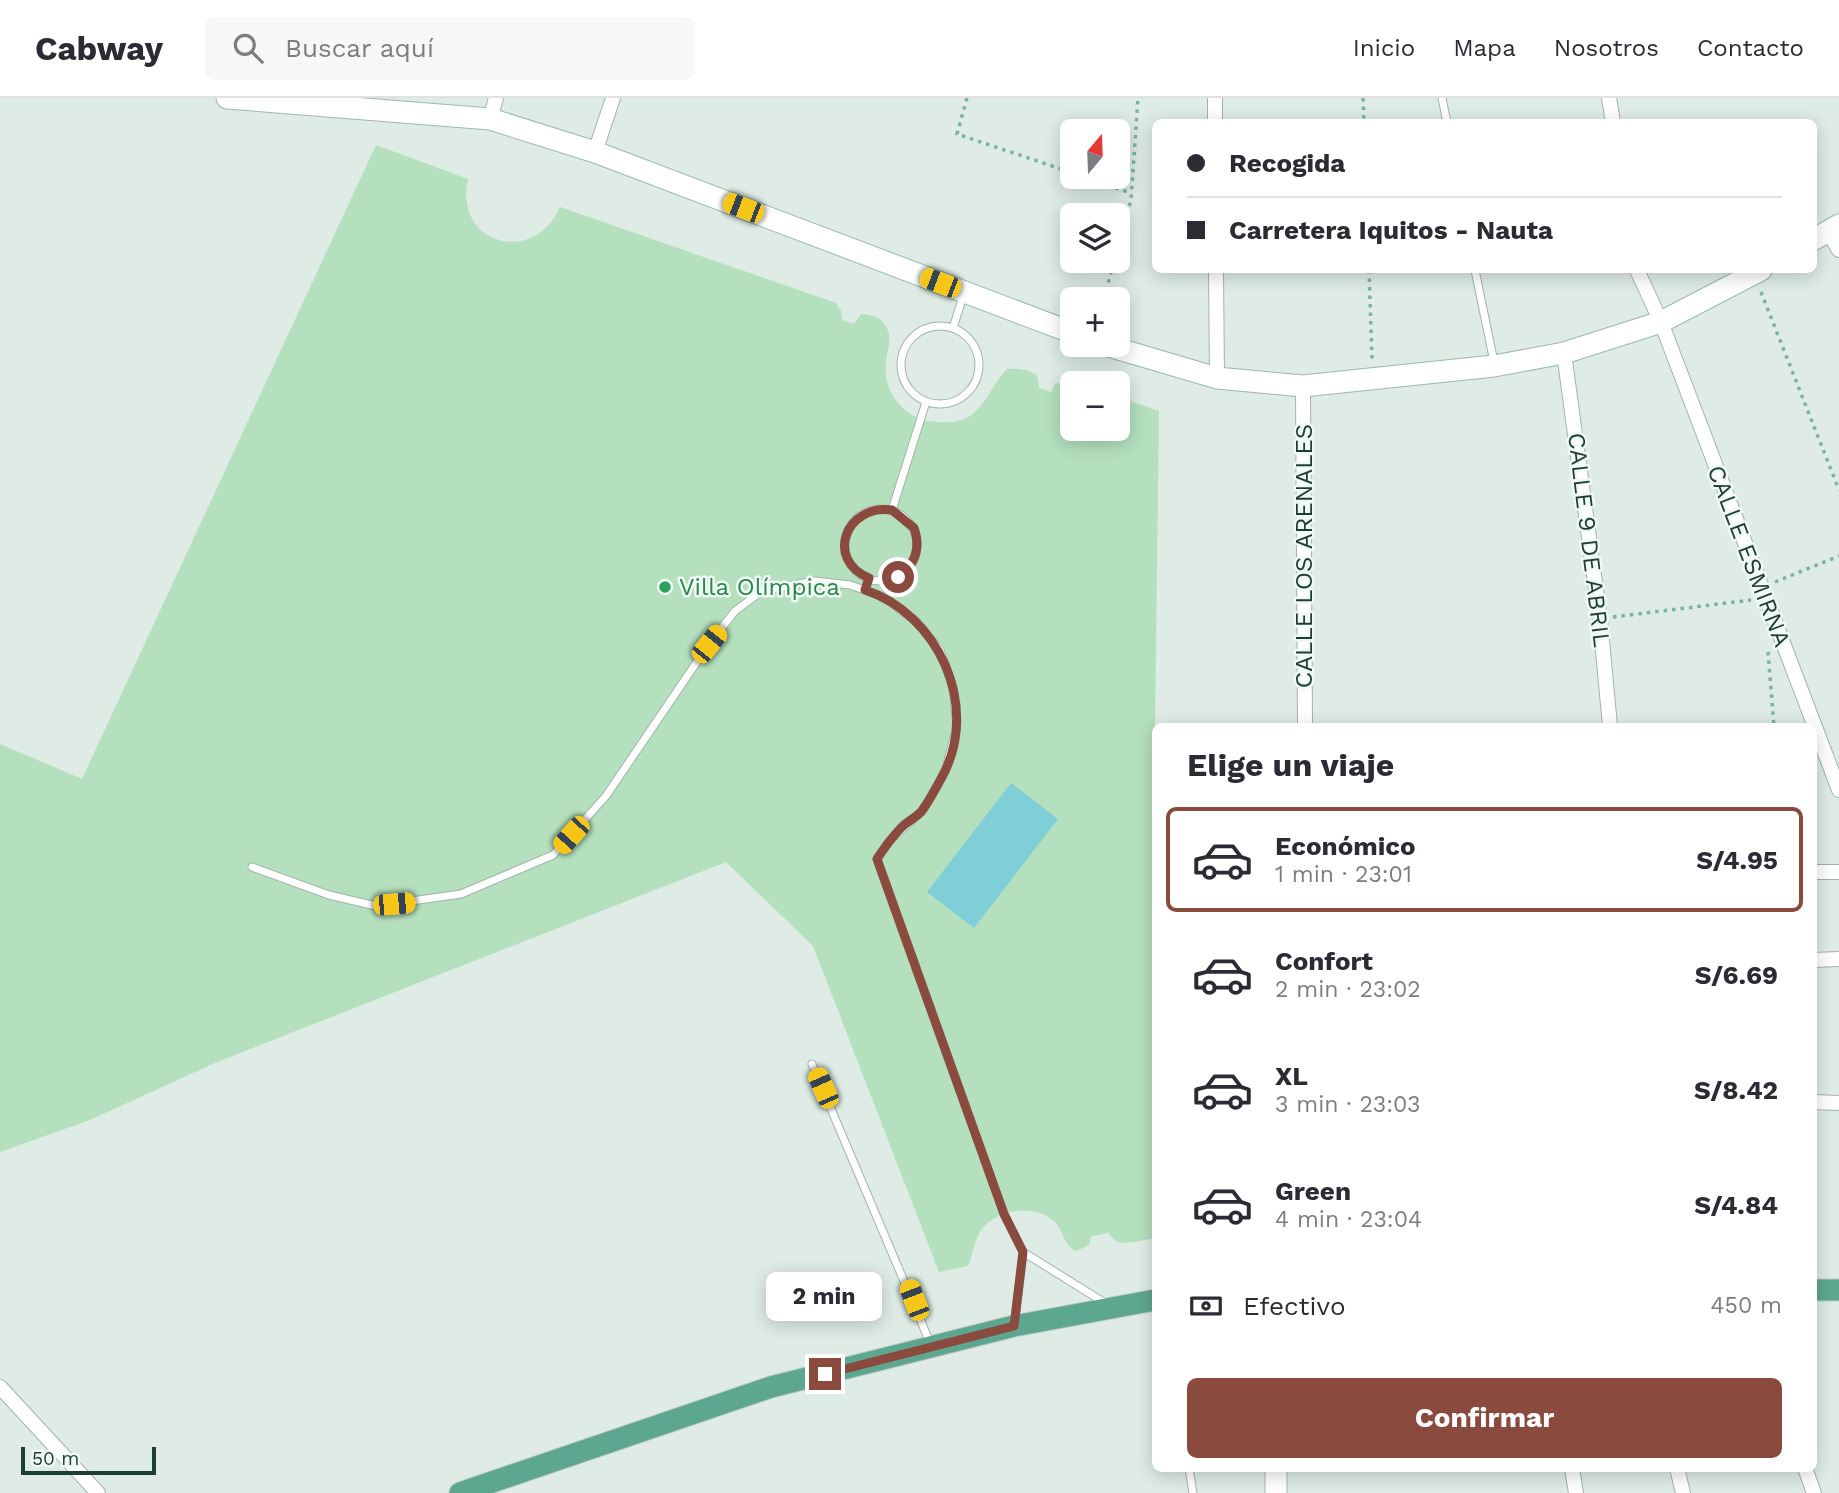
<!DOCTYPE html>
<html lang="es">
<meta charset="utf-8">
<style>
body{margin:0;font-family:"Work Sans",sans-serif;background:#f7f7f7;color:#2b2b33;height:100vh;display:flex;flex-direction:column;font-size:26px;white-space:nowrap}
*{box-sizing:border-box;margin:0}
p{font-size:23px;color:#7c7c81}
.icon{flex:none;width:38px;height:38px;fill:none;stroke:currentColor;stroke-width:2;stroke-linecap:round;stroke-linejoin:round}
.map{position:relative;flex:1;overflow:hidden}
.panel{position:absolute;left:1152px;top:625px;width:665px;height:749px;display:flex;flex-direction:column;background:#fff;border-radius:10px;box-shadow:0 4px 18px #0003}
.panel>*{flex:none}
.hud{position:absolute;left:1152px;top:21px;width:665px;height:154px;border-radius:10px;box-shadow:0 4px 18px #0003;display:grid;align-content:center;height:154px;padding:0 35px;background:#fff}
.needle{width:46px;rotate:19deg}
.buttons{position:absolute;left:1060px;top:21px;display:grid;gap:14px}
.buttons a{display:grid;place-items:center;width:70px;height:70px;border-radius:10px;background:#fff;box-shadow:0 4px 18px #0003;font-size:35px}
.scale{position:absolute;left:21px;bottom:18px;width:135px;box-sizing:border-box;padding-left:7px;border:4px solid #1d3e34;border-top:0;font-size:19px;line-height:24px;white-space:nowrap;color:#1d3e34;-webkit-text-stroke:5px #eff8f3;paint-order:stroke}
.end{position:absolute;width:32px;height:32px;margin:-16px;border:9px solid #8a4a3d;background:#fff;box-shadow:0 0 0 4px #fff}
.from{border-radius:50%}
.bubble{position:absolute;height:49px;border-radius:10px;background:#fff;box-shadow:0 4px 18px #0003;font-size:23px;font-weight:700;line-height:49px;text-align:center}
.car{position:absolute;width:21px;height:42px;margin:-21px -10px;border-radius:9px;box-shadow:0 0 5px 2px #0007;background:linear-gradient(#f5c518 24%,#345 0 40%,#f5c518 0 76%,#345 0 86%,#f5c518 0)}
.hud b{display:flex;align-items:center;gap:24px;height:66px;font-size:26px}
.hud b+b{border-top:2px solid #e1e1e2}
.hud i{width:18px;height:18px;background:#2b2b33}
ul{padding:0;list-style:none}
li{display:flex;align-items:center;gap:21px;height:105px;margin:0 14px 10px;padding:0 21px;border:4px solid transparent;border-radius:10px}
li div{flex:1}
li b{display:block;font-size:26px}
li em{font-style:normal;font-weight:700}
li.selected{border-color:#8a4a3d}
li>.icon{width:63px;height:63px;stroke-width:1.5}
h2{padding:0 35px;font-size:32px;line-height:84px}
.pay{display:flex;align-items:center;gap:18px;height:77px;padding:0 35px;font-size:26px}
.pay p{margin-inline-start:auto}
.button{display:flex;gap:14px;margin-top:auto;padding:14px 35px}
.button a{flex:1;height:80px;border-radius:10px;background:#8a4a3d;color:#fff;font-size:28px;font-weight:700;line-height:80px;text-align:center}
header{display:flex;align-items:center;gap:42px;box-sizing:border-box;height:98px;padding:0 35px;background:#fff;border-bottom:2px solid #e1e1e2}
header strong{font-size:33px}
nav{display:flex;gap:38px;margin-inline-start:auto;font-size:24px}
.search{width:490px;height:63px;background:#f7f7f7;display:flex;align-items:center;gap:18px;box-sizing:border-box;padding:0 24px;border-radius:10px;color:#7c7c81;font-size:26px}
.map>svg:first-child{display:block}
.green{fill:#b4e0be}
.water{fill:#7fced8}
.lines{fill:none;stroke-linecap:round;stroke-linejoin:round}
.lane-casing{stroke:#a0b4ac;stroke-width:9}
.street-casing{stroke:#a0b4ac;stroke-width:16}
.secondary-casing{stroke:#9bb9ad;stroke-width:23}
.primary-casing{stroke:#c0c9c6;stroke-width:23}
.path{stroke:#7bb3a0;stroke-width:3.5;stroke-dasharray:3.5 5;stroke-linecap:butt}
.lane{stroke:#fff;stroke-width:7}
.street{stroke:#fff;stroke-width:14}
.secondary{stroke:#fff;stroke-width:21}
.primary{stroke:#5da791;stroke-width:21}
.route{stroke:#8a4a3d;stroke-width:9}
.leisure-dot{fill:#2e9e5b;stroke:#eff8f3;stroke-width:2.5}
.labels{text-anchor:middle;stroke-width:5;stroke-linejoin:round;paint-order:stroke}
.street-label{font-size:24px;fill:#1d3e34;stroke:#eff8f3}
.leisure-label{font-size:24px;fill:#27864d;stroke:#eff8f3;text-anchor:start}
</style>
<header>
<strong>Cabway</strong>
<div class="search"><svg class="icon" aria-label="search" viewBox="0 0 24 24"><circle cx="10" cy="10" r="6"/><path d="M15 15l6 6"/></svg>Buscar aquí</div>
<nav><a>Inicio</a><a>Mapa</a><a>Nosotros</a><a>Contacto</a></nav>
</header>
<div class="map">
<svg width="1839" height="1395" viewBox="0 0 1839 1395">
<rect width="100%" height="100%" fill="#deece5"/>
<!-- green -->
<path class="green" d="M 376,47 L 468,81 C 453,146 534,169 560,109 L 836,205 L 841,213 L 842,222 L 854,226 L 861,216 C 874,217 886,221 889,236 C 891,245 887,254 886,263 C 882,290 901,318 928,323 C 942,325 958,326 970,318 C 987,306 993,285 1007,271 C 1019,270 1026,271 1037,277 L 1039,290 L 1051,294 L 1055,286 L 1068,282 L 1078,285 L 1073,285 L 1073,331 L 1118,331 L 1118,299 L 1159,313 L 1155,628 L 1155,1140 C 1140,1142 1117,1152 1109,1135 L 1092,1138 L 1089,1147 L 1077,1153 C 1064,1150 1064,1133 1055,1124 C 1034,1105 997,1111 981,1132 C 974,1143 973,1157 968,1168 L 939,1174 L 813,848 L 726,764 L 217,964 L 90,1022 L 0,1054 L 0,646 L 82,681 Z"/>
<!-- water -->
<path class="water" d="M 1011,685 L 1058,721 L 974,830 L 927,794 Z"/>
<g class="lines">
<defs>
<g id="lane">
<path d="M 1442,0 L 1447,24"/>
<path d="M 1475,172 L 1494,264"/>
<circle cx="940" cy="267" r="39"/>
<path d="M 953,230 L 964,195"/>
<circle cx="881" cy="447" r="36"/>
<path d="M 892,412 L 926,304"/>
<path d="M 252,769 L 329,797 L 376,808 L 461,796 L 553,757 L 606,698 L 709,546 L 735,513 L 762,493 L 814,483 L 850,487 L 882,498 L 917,524 L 940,552 L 953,589 L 957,629 L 945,674 L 921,714 L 888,744 L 877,761 L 1004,1116 L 1023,1154 L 1015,1224"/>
<path d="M 812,966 L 931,1247"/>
<path d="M 1023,1154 L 1105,1205"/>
<path d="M 1189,1370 L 1193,1395"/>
</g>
<g id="street">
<path d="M 1215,0 L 1215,24"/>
<path d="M 1609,0 L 1613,24"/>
<path d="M 490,21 L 496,0"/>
<path d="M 595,54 L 613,0"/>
<path d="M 1828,134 L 1839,152"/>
<path d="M 1216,172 L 1217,280"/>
<path d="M 1637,172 L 1661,224 L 1839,692"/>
<path d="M 1564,255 L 1600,521 L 1610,628"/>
<path d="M 1303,288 L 1305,628"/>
<path d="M 1813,774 L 1839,774"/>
<path d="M 1813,862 L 1839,861"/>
<path d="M 1813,1004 L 1839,1005"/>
<path d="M 0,1289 L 98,1395"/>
<path d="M 1572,1370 L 1576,1395"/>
<path d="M 1677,1370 L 1683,1395"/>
<path d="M 1805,1370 L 1814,1395"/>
</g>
<g id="secondary">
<path d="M 227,0 L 490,21 L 595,54 L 1073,235"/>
<path d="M 1813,142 L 1839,127"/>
<path d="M 1105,247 L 1217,280 L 1303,288 L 1494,268 L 1564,255 L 1661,224 L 1761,172"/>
<path d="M 1276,1395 L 1276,1370"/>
</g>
<g id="primary">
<path d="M 1813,1192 L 1839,1192"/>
<path d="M 460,1395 L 771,1289 L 1014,1228 L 1155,1202"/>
</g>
</defs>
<!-- lane casing -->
<use href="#lane" class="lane-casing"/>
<!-- street casing -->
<use href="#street" class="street-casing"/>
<!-- secondary casing -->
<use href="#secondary" class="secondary-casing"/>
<!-- primary casing -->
<use href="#primary" class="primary-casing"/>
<!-- path -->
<g class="path">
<path d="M 967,0 L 957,36 L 1073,75"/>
<path d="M 1363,0 L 1364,24"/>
<path d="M 1083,79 L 1131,95"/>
<path d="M 1118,149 L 1131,102 L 1138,0"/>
<path d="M 1369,172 L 1372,261"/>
<path d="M 1761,194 L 1839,392"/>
<path d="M 1104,201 L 1114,163"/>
<path d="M 1775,484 L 1839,458"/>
<path d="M 1613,519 L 1751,502"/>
<path d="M 1768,554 L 1774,628"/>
</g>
<!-- lane -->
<use href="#lane" class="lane"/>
<!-- street -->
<use href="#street" class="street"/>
<!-- secondary -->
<use href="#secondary" class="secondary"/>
<!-- primary -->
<use href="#primary" class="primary"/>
</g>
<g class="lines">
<!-- route -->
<path class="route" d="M 825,1276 L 1014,1228 L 1023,1154 L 1004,1116 L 877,761 C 885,749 893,737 904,727 C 909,723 916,719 921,714 C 929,704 937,688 943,677 C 980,607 938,516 865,492 L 869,480 C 825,462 845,406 892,412 L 914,430 C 921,450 916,466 898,479"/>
</g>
<!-- markers -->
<circle class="leisure-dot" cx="665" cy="489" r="7"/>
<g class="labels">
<!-- street labels -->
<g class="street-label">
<text transform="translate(1589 442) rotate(83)" y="8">CALLE 9 DE ABRIL</text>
<text transform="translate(1304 458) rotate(-90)" y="8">CALLE LOS ARENALES</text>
<text transform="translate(1749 458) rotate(69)" y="8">CALLE ESMIRNA</text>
</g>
<!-- leisure labels -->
<g class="leisure-label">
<text x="679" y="497">Villa Olímpica</text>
</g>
</g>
</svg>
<div class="buttons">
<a><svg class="needle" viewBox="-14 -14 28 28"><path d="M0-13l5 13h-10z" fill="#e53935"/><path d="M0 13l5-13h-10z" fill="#7c7c81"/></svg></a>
<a><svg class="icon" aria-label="layers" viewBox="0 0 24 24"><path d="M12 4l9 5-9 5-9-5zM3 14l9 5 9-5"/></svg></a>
<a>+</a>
<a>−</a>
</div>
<div class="scale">50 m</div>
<i class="end from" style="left:898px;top:479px"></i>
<i class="end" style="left:825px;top:1276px"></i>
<div class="bubble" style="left:766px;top:1174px;width:116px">2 min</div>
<i class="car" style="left:743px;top:110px;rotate:291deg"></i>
<i class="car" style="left:940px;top:185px;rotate:291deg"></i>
<i class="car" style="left:709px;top:546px;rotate:39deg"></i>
<i class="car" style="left:571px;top:737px;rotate:222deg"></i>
<i class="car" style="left:394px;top:806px;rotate:85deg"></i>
<i class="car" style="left:823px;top:990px;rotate:336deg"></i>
<i class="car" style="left:914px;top:1202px;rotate:339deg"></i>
<div class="hud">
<b><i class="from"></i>Recogida</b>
<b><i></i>Carretera Iquitos - Nauta</b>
</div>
<section class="panel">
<h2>Elige un viaje</h2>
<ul>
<li class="selected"><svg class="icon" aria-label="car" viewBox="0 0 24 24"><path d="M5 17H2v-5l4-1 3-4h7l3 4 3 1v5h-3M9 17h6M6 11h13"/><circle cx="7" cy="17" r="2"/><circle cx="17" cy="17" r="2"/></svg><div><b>Económico</b><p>1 min · 23:01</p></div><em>S/4.95</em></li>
<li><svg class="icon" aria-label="car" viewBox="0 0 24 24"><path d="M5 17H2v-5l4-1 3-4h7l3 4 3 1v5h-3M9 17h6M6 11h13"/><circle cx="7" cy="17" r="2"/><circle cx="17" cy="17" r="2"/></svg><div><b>Confort</b><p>2 min · 23:02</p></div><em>S/6.69</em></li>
<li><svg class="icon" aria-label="car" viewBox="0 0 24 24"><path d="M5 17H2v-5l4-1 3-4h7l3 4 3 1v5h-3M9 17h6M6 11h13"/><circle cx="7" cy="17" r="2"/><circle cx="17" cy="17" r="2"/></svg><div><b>XL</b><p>3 min · 23:03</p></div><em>S/8.42</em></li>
<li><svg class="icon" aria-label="car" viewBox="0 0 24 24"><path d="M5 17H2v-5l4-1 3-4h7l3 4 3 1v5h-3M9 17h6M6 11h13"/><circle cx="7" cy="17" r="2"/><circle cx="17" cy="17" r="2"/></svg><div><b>Green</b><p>4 min · 23:04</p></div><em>S/4.84</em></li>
</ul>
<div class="pay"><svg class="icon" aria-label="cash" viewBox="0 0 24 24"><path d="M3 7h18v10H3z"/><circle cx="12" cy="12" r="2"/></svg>Efectivo<p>450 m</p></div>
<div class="button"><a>Confirmar</a></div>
</section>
</div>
